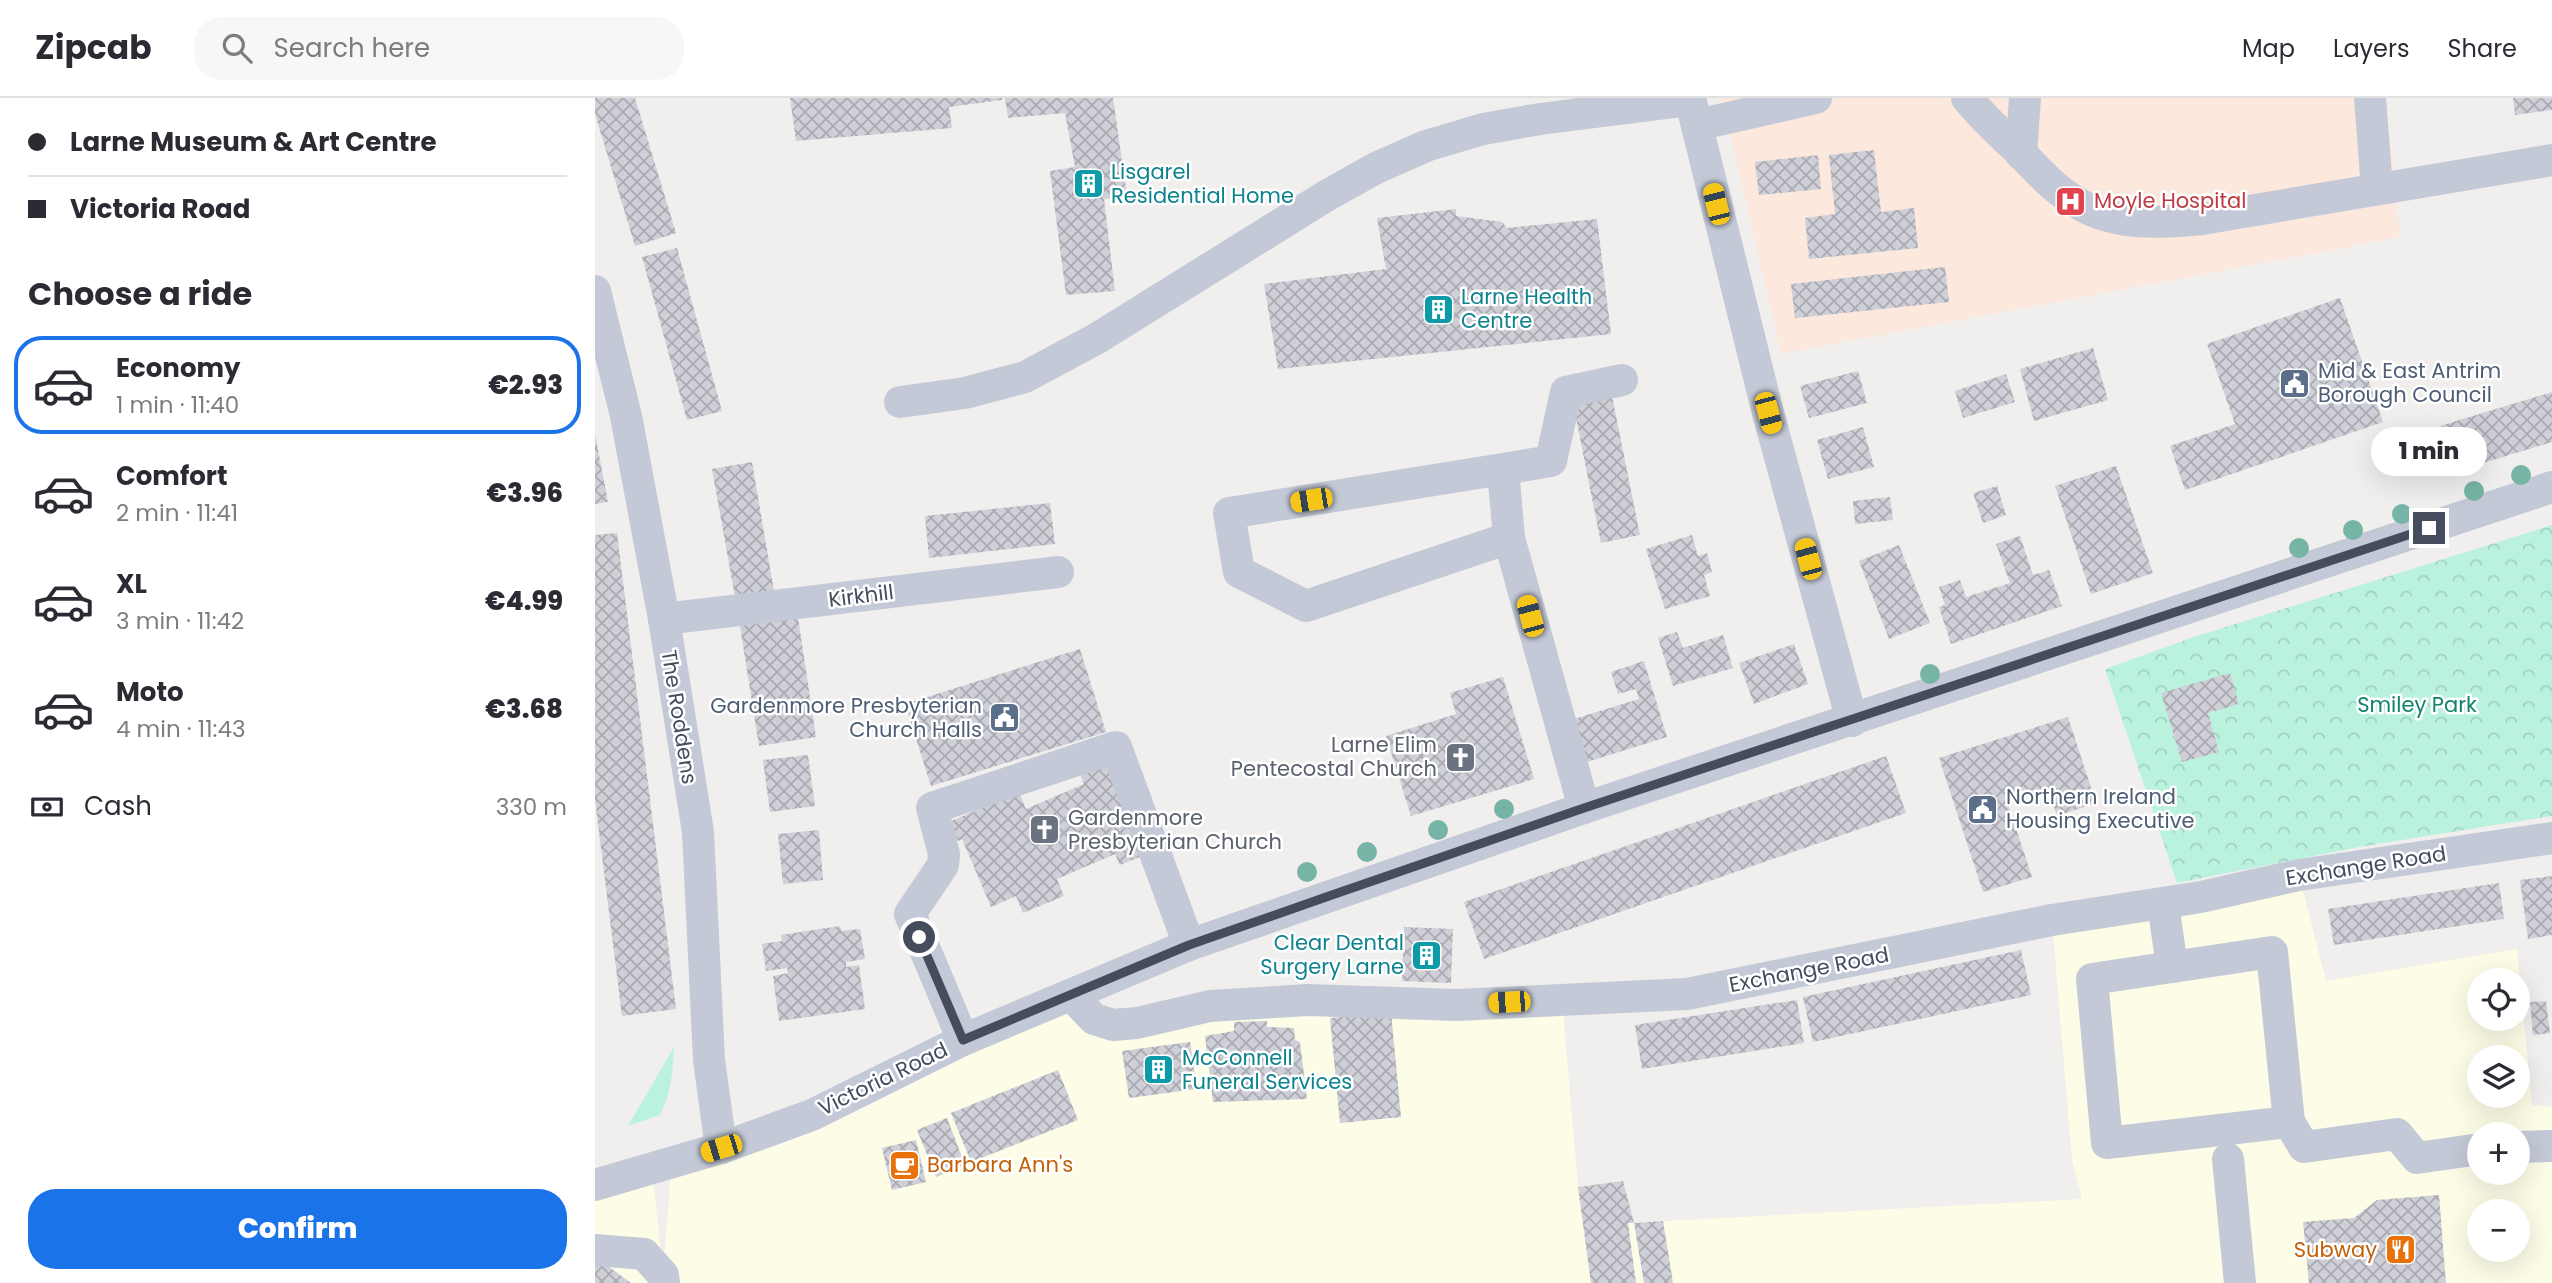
<!DOCTYPE html>
<meta charset="utf-8">
<style>
body{margin:0;font-family:Poppins,sans-serif;background:#f7f7f7;color:#2b2b33;height:100vh;display:flex;flex-direction:column;font-size:26px;white-space:nowrap}
*{box-sizing:border-box;margin:0}
p{font-size:23px;color:#7c7c81}
.icon{flex:none;width:38px;height:38px;fill:none;stroke:currentColor;stroke-width:2;stroke-linecap:round;stroke-linejoin:round}
.map{position:relative;flex:1;overflow:hidden}
.drawer{display:flex;flex-direction:column;background:#fff;width:595px}
.drawer>*{flex:none}
.guide{display:grid;align-content:center;height:154px;padding:0 28px;background:#fff}
.tools{position:absolute;left:1872px;top:870px;display:grid;gap:14px}
.tools a{display:grid;place-items:center;width:63px;height:63px;border-radius:50%;background:#fff;box-shadow:0 7px 28px #0002;font-size:35px}
.end{position:absolute;width:32px;height:32px;margin:-16px;border:9px solid #454c5d;background:#fff;box-shadow:0 0 0 4px #fff}
.from{border-radius:50%}
.bubble{position:absolute;height:49px;border-radius:24px;background:#fff;box-shadow:0 7px 28px #0002;font-size:23px;font-weight:800;line-height:49px;text-align:center}
.car{position:absolute;width:21px;height:42px;margin:-21px -10px;border-radius:9px;box-shadow:0 0 5px 2px #0007;background:linear-gradient(#f5c518 24%,#345 0 40%,#f5c518 0 76%,#345 0 86%,#f5c518 0)}
.guide b{display:flex;align-items:center;gap:24px;height:66px;font-size:26px}
.guide b+b{border-top:2px solid #e1e1e2}
.guide i{width:18px;height:18px;background:#2b2b33}
ul{padding:0;list-style:none}
li{display:flex;align-items:center;gap:21px;height:98px;margin:0 14px 10px;padding:0 14px;border:4px solid transparent;border-radius:28px}
li div{flex:1}
li b{display:block;font-size:26px}
li em{font-style:normal;font-weight:800}
li.active{border-color:#1a73e8}
li>.icon{width:63px;height:63px;stroke-width:1.5}
h2{padding:0 28px;font-size:32px;line-height:84px}
.pay{display:flex;align-items:center;gap:18px;height:77px;padding:0 28px;font-size:26px}
.pay p{margin-inline-start:auto}
.cta{display:flex;gap:14px;margin-top:auto;padding:14px 28px}
.cta a{flex:1;height:80px;border-radius:28px;background:#1a73e8;color:#fff;font-size:28px;font-weight:800;line-height:80px;text-align:center}
header{display:flex;align-items:center;gap:42px;box-sizing:border-box;height:98px;padding:0 35px;background:#fff;border-bottom:2px solid #e1e1e2}
header strong{font-size:33px}
nav{display:flex;gap:38px;margin-inline-start:auto;font-size:24px}
.search{width:490px;height:63px;background:#f7f7f7;display:flex;align-items:center;gap:18px;box-sizing:border-box;padding:0 24px;border-radius:28px;color:#7c7c81;font-size:26px}
main{display:flex;flex:1;min-height:0}
.map>svg:first-child{display:block}
.commercial{fill:#fdfce7;fill-rule:evenodd}
.medical{fill:#fce8dd}
.green{fill:#baf2de}
.park{fill:url(#park-crowns)}
.building{fill:url(#building-cross-hatch)}
.lines{fill:none;stroke-linecap:round;stroke-linejoin:round}
.minor{stroke:#c4c9d7;stroke-width:32}
.tree{fill:#76b4a5}
.route{stroke:#454c5d;stroke-width:9}
.labels{text-anchor:middle;stroke-width:5;stroke-linejoin:round;paint-order:stroke}
.culture-label{font-size:21px;fill:#0d838f;stroke:#fff;text-anchor:start}
.health-label{font-size:21px;fill:#be3a42;stroke:#fff;text-anchor:start}
.service-label{font-size:21px;fill:#4e5e75;stroke:#fff;text-anchor:start}
.street-label{font-size:21px;fill:#454c5d;stroke:#fff}
.park-label{font-size:21px;fill:#118369;stroke:#fff}
.worship-label{font-size:21px;fill:#5b616d;stroke:#fff;text-anchor:end}
.food-label{font-size:21px;fill:#c56008;stroke:#fff;text-anchor:start}
</style>
<header>
<strong>Zipcab</strong>
<div class="search"><svg class="icon" aria-label="search" viewBox="0 0 24 24"><circle cx="10" cy="10" r="6"/><path d="M15 15l6 6"/></svg>Search here</div>
<nav><a>Map</a><a>Layers</a><a>Share</a></nav>
</header>
<main>
<section class="drawer">
<div class="guide">
<b><i class="from"></i>Larne Museum &amp; Art Centre</b>
<b><i></i>Victoria Road</b>
</div>
<h2>Choose a ride</h2>
<ul>
<li class="active"><svg class="icon" aria-label="car" viewBox="0 0 24 24"><path d="M5 17H2v-5l4-1 3-4h7l3 4 3 1v5h-3M9 17h6M6 11h13"/><circle cx="7" cy="17" r="2"/><circle cx="17" cy="17" r="2"/></svg><div><b>Economy</b><p>1 min · 11:40</p></div><em>€2.93</em></li>
<li><svg class="icon" aria-label="car" viewBox="0 0 24 24"><path d="M5 17H2v-5l4-1 3-4h7l3 4 3 1v5h-3M9 17h6M6 11h13"/><circle cx="7" cy="17" r="2"/><circle cx="17" cy="17" r="2"/></svg><div><b>Comfort</b><p>2 min · 11:41</p></div><em>€3.96</em></li>
<li><svg class="icon" aria-label="car" viewBox="0 0 24 24"><path d="M5 17H2v-5l4-1 3-4h7l3 4 3 1v5h-3M9 17h6M6 11h13"/><circle cx="7" cy="17" r="2"/><circle cx="17" cy="17" r="2"/></svg><div><b>XL</b><p>3 min · 11:42</p></div><em>€4.99</em></li>
<li><svg class="icon" aria-label="car" viewBox="0 0 24 24"><path d="M5 17H2v-5l4-1 3-4h7l3 4 3 1v5h-3M9 17h6M6 11h13"/><circle cx="7" cy="17" r="2"/><circle cx="17" cy="17" r="2"/></svg><div><b>Moto</b><p>4 min · 11:43</p></div><em>€3.68</em></li>
</ul>
<div class="pay"><svg class="icon" aria-label="cash" viewBox="0 0 24 24"><path d="M3 7h18v10H3z"/><circle cx="12" cy="12" r="2"/></svg>Cash<p>330 m</p></div>
<div class="cta"><a>Confirm</a></div>
</section>
<div class="map">
<svg width="1957" height="1185" viewBox="0 0 1957 1185">
<defs>
<pattern id="park-crowns" width="20" height="18" patternUnits="userSpaceOnUse" patternTransform="scale(1.75)"><rect width="20" height="18" fill="#baf2de"/><path d="M2 6a3 3 0 1 1 6 0M12 15a3 3 0 1 1 6 0" fill="none" stroke="#a1d1c1"/></pattern>
<pattern id="building-cross-hatch" width="8" height="8" patternUnits="userSpaceOnUse" patternTransform="scale(1.75)"><rect width="8" height="8" fill="#cecfd7"/><path d="M0 0l8 8M0 8l8-8" fill="none" stroke="#a9aab2"/></pattern>
</defs>
<rect width="100%" height="100%" fill="#f1efee"/>
<!-- commercial -->
<path class="commercial" d="M 1704,777 L 1731,883 L 1922,851 L 1937,1007 L 1957,1009 L 1957,1185 L 0,1185 L 0,1088 L 57,1072 L 68,1172 L 77,1065 L 476,897 L 518,927 L 967,902 L 983,1089 L 1028,1083 L 1034,1125 L 1487,1101 L 1477,1062 L 1457,822 ZM 1885,882 L 1923,882 L 1923,920 L 1885,920 ZM 1885,959 L 1923,959 L 1923,998 L 1885,998 ZM 1885,1036 L 1923,1036 L 1923,1074 L 1885,1074 ZM 1885,1113 L 1923,1113 L 1923,1152 L 1885,1152 Z"/>
<!-- medical -->
<path class="medical" d="M 1127,0 L 1791,0 L 1805,139 L 1186,256 Z"/>
<!-- green -->
<path class="green" d="M 79,949 C 78,974 76,995 65,1017 L 33,1028 Z"/>
<!-- park -->
<path class="park" d="M 1957,427 L 1957,718 L 1764,749 L 1582,785 L 1510,571 L 1599,539 Z"/>
<!-- building -->
<g class="building">
<path d="M 0,0 L 40,0 L 81,135 L 40,148 L 0,16 Z"/>
<path d="M 195,0 L 407,0 L 407,2 L 354,9 L 357,30 L 201,43 Z"/>
<path d="M 410,0 L 518,0 L 532,98 L 509,101 L 520,193 L 471,197 L 455,73 L 480,69 L 470,15 L 413,20 Z"/>
<path d="M 1918,0 L 1957,0 L 1957,12 L 1920,17 Z"/>
<path d="M 1279,52 L 1286,114 L 1319,110 L 1323,150 L 1214,161 L 1210,120 L 1240,116 L 1234,57 Z"/>
<path d="M 1223,57 L 1226,91 L 1164,97 L 1160,64 Z"/>
<path d="M 861,111 L 861,118 L 907,124 L 912,130 L 1002,121 L 1016,236 L 683,271 L 669,186 L 791,171 L 782,120 Z"/>
<path d="M 82,150 L 127,313 L 92,322 L 47,159 Z"/>
<path d="M 1350,169 L 1354,204 L 1200,220 L 1196,186 Z"/>
<path d="M 1745,200 L 1788,324 L 1590,392 L 1575,348 L 1640,326 L 1612,246 Z"/>
<path d="M 1498,250 L 1513,302 L 1439,323 L 1425,271 Z"/>
<path d="M 1263,273 L 1272,305 L 1214,320 L 1205,288 Z"/>
<path d="M 1411,276 L 1420,304 L 1368,320 L 1360,293 Z"/>
<path d="M 1957,294 L 1957,344 L 1859,374 L 1845,328 Z"/>
<path d="M 1017,298 L 1045,437 L 1006,445 L 978,305 Z"/>
<path d="M 1268,329 L 1279,369 L 1233,381 L 1222,342 Z"/>
<path d="M 0,336 L 13,404 L 0,406 Z"/>
<path d="M 157,364 L 179,493 L 140,499 L 117,371 Z"/>
<path d="M 1521,368 L 1558,475 L 1496,496 L 1460,388 Z"/>
<path d="M 1402,388 L 1411,417 L 1388,425 L 1378,395 Z"/>
<path d="M 1295,399 L 1298,422 L 1260,426 L 1258,403 Z"/>
<path d="M 455,405 L 460,446 L 334,460 L 330,418 Z"/>
<path d="M 22,435 L 81,911 L 27,918 L 0,702 L 0,437 Z"/>
<path d="M 1097,437 L 1103,458 L 1112,455 L 1117,474 L 1109,477 L 1115,498 L 1070,511 L 1051,451 Z"/>
<path d="M 1425,438 L 1438,477 L 1454,472 L 1467,508 L 1356,546 L 1344,509 L 1350,507 L 1344,489 L 1365,482 L 1371,499 L 1415,485 L 1401,446 Z"/>
<path d="M 1304,447 L 1335,525 L 1294,541 L 1264,463 Z"/>
<path d="M 202,513 L 221,639 L 164,648 L 144,522 Z"/>
<path d="M 1082,534 L 1088,550 L 1128,537 L 1138,570 L 1078,588 L 1063,540 Z"/>
<path d="M 1199,546 L 1213,586 L 1159,606 L 1144,565 Z"/>
<path d="M 485,551 L 511,634 L 336,688 L 310,606 Z"/>
<path d="M 1049,563 L 1072,639 L 992,664 L 979,621 L 1044,601 L 1041,591 L 1023,596 L 1016,574 Z"/>
<path d="M 1635,575 L 1644,606 L 1613,615 L 1624,654 L 1587,664 L 1566,595 Z"/>
<path d="M 908,579 L 939,681 L 816,718 L 791,638 L 861,616 L 855,595 Z"/>
<path d="M 1473,619 L 1501,705 L 1462,718 L 1453,690 L 1412,703 L 1437,779 L 1388,794 L 1344,660 Z"/>
<path d="M 213,657 L 220,708 L 175,714 L 168,662 Z"/>
<path d="M 1291,658 L 1311,715 L 889,861 L 869,804 Z"/>
<path d="M 512,662 L 552,756 L 525,767 L 520,756 L 462,781 L 469,798 L 428,815 L 421,798 L 396,809 L 367,741 L 363,743 L 354,724 L 424,694 L 431,711 L 489,686 L 484,673 Z"/>
<path d="M 224,732 L 228,782 L 188,786 L 183,736 Z"/>
<path d="M 1957,778 L 1957,837 L 1933,841 L 1925,782 Z"/>
<path d="M 1904,785 L 1909,821 L 1739,847 L 1733,811 Z"/>
<path d="M 245,828 L 246,833 L 265,831 L 270,861 L 251,864 L 251,869 L 264,867 L 270,911 L 184,923 L 178,878 L 193,875 L 192,870 L 171,873 L 167,846 L 187,843 L 186,837 Z"/>
<path d="M 809,829 L 858,831 L 856,885 L 807,883 Z"/>
<path d="M 1426,852 L 1436,897 L 1218,944 L 1208,899 Z"/>
<path d="M 1202,902 L 1209,945 L 1047,971 L 1040,927 Z"/>
<path d="M 1951,903 L 1955,935 L 1938,937 L 1935,904 Z"/>
<path d="M 796,914 L 806,1019 L 745,1025 L 735,920 Z"/>
<path d="M 672,923 L 672,929 L 699,930 L 700,942 L 705,944 L 712,1001 L 618,1004 L 610,938 L 639,933 L 639,924 Z"/>
<path d="M 595,944 L 602,991 L 534,1000 L 527,953 Z"/>
<path d="M 463,972 L 483,1022 L 376,1064 L 356,1015 Z"/>
<path d="M 352,1020 L 370,1067 L 341,1079 L 322,1032 Z"/>
<path d="M 321,1042 L 331,1084 L 297,1092 L 287,1050 Z"/>
<path d="M 1028,1083 L 1039,1125 L 1033,1125 L 1041,1185 L 996,1185 L 983,1089 Z"/>
<path d="M 1844,1097 L 1851,1185 L 1714,1185 L 1708,1124 L 1759,1120 L 1782,1102 Z"/>
<path d="M 1068,1123 L 1078,1185 L 1049,1185 L 1039,1125 Z"/>
<path d="M 0,1168 L 13,1168 L 36,1185 L 0,1185 Z"/>
</g>
<g class="lines">
<!-- minor -->
<g class="minor">
<path d="M 1095,0 L 1173,315 L 1257,623"/>
<path d="M 1372,0 C 1388,20 1407,37 1425,54 C 1443,73 1462,94 1486,107 C 1522,128 1567,125 1607,121 L 1957,62"/>
<path d="M 1775,0 L 1782,91"/>
<path d="M 1102,27 L 1221,0"/>
<path d="M 1426,56 L 1430,0"/>
<path d="M 0,193 L 31,318 L 69,521 L 103,734 L 114,962 L 126,1050"/>
<path d="M 305,304 L 370,295 L 430,279 L 501,241 L 731,98 L 781,70 L 831,48 L 888,31 L 945,21 L 1096,2"/>
<path d="M 908,371 L 956,363 L 971,294 L 1027,282"/>
<path d="M 914,440 L 908,371 L 634,415 L 644,474 L 711,508 L 914,440 L 989,710"/>
<path d="M 69,521 L 463,474"/>
<path d="M 1568,805 L 1577,869"/>
<path d="M 476,897 L 499,921 L 518,927 L 542,925 L 615,908 L 713,902 L 862,907 L 1092,896 L 1457,822 L 1606,799 L 1704,777 L 1957,740"/>
<path d="M 368,942 L 315,816 L 348,767 L 349,756 L 337,710 L 521,649 L 594,847"/>
<path d="M 1694,1024 L 1512,1045 L 1497,881 L 1677,854 L 1694,1024 L 1709,1049 L 1802,1036 L 1822,1060 L 1885,1051"/>
<path d="M 1923,1049 L 1957,1048"/>
<path d="M 1633,1061 L 1645,1185"/>
<path d="M 0,1087 L 126,1050 L 217,1017 L 368,942 L 594,847 L 989,710 L 1957,389"/>
<path d="M 0,1152 L 49,1156 L 68,1177 L 69,1185"/>
</g>
</g>
<!-- trees -->
<g class="tree">
<circle cx="1926" cy="377" r="10"/>
<circle cx="1879" cy="393" r="10"/>
<circle cx="1807" cy="416" r="10"/>
<circle cx="1758" cy="432" r="10"/>
<circle cx="1704" cy="450" r="10"/>
<circle cx="1335" cy="576" r="10"/>
<circle cx="909" cy="711" r="10"/>
<circle cx="843" cy="732" r="10"/>
<circle cx="772" cy="754" r="10"/>
<circle cx="712" cy="774" r="10"/>
</g>
<g class="lines">
<!-- route -->
<path class="route" d="M 324,839 L 368,942 L 594,847 L 734,798 L 989,710 L 1834,430"/>
</g>
<!-- icons -->
<defs>
<symbol id="building-square" viewBox="-11 -11 22 22"><rect x="-9" y="-9" width="18" height="18" rx="4" fill="#0f9aa8" stroke="#fff"/><path d="M-4-6H4V6H1V3H-1V6H-4ZM-2.5-4.3h1.7v1.8h-1.7ZM.8-4.3h1.7v1.8H.8ZM-2.5-1h1.7V.8h-1.7ZM.8-1h1.7V.8H.8Z" fill="#fff"/></symbol>
<symbol id="hospital-square" viewBox="-11 -11 22 22"><rect x="-9" y="-9" width="18" height="18" rx="4" fill="#e0444e" stroke="#fff"/><path d="M-5-5h3v3.5h4V-5h3V5h-3V1.5h-4V5h-3Z" fill="#fff"/></symbol>
<symbol id="civic-square" viewBox="-11 -11 22 22"><rect x="-9" y="-9" width="18" height="18" rx="4" fill="#5c6f8a" stroke="#fff"/><path d="M-.6-6.5H3V-4.5H.6V-3L4-1V1h2V6H-6V1h2V-1L-.6-3ZM-1.2 2.5V6h2.4V2.5Z" fill="#fff"/></symbol>
<symbol id="church-square" viewBox="-11 -11 22 22"><rect x="-9" y="-9" width="18" height="18" rx="4" fill="#6b7280" stroke="#fff"/><path d="M-1.2-6h2.4v3.5h3.3v2.4h-3.3V6h-2.4V-.1h-3.3v-2.4h3.3Z" fill="#fff"/></symbol>
<symbol id="cafe-square" viewBox="-11 -11 22 22"><rect x="-9" y="-9" width="18" height="18" rx="4" fill="#e8710a" stroke="#fff"/><path d="M-5.5-4.5H6V0H3Q3 3.5 0 3.5H-2.5Q-5.5 3.5-5.5 0ZM3-3.2v2h1.7v-2ZM-6 4.5H4V6H-6Z" fill="#fff"/></symbol>
<symbol id="restaurant-square" viewBox="-11 -11 22 22"><rect x="-9" y="-9" width="18" height="18" rx="4" fill="#e8710a" stroke="#fff"/><path d="M-5-6h1v4h1v-4h1v4h1v-4h1v5L-1.5 .5V6h-2V.5L-5-1ZM5-6V6H3V1.5H1.5Q1.5-4 5-6Z" fill="#fff"/></symbol>
</defs>
<g fill-rule="evenodd">
<use href="#building-square" x="476" y="68" width="35" height="35"/>
<use href="#hospital-square" x="1458" y="86" width="35" height="35"/>
<use href="#building-square" x="826" y="194" width="35" height="35"/>
<use href="#civic-square" x="1682" y="268" width="35" height="35"/>
<use href="#civic-square" x="392" y="602" width="35" height="35"/>
<use href="#church-square" x="848" y="642" width="35" height="35"/>
<use href="#civic-square" x="1370" y="694" width="35" height="35"/>
<use href="#church-square" x="432" y="714" width="35" height="35"/>
<use href="#building-square" x="814" y="840" width="35" height="35"/>
<use href="#building-square" x="546" y="954" width="35" height="35"/>
<use href="#cafe-square" x="292" y="1050" width="35" height="35"/>
<use href="#restaurant-square" x="1788" y="1134" width="35" height="35"/>
</g>
<g class="labels">
<!-- culture labels -->
<g class="culture-label">
<text x="516" y="81">Lisgarel<tspan x="516" dy="24">Residential Home</tspan></text>
<text x="866" y="206">Larne Health<tspan x="866" dy="24">Centre</tspan></text>
<text x="809" y="852" text-anchor="end">Clear Dental<tspan x="809" dy="24">Surgery Larne</tspan></text>
<text x="587" y="967">McConnell<tspan x="587" dy="24">Funeral Services</tspan></text>
</g>
<!-- health labels -->
<g class="health-label">
<text x="1499" y="110">Moyle Hospital</text>
</g>
<!-- service labels -->
<g class="service-label">
<text x="1723" y="280">Mid &amp; East Antrim<tspan x="1723" dy="24">Borough Council</tspan></text>
<text x="387" y="615" text-anchor="end">Gardenmore Presbyterian<tspan x="387" dy="24">Church Halls</tspan></text>
<text x="1411" y="706">Northern Ireland<tspan x="1411" dy="24">Housing Executive</tspan></text>
</g>
<!-- street labels -->
<g class="street-label">
<text transform="translate(266 498) rotate(-7)" y="7">Kirkhill</text>
<text transform="translate(84 619) rotate(81)" y="7">The Roddens</text>
<text transform="translate(1771 768) rotate(-9)" y="7">Exchange Road</text>
<text transform="translate(1214 872) rotate(-11)" y="7">Exchange Road</text>
<text transform="translate(288 981) rotate(-26)" y="7">Victoria Road</text>
</g>
<!-- park labels -->
<g class="park-label">
<text x="1822" y="614">Smiley Park</text>
</g>
<!-- worship labels -->
<g class="worship-label">
<text x="842" y="654">Larne Elim<tspan x="842" dy="24">Pentecostal Church</tspan></text>
<text x="473" y="727" text-anchor="start">Gardenmore<tspan x="473" dy="24">Presbyterian Church</tspan></text>
</g>
<!-- food labels -->
<g class="food-label">
<text x="332" y="1074">Barbara Ann's</text>
<text x="1782" y="1159" text-anchor="end">Subway</text>
</g>
</g>
</svg>
<div class="tools">
<a><svg class="icon" aria-label="locate" viewBox="0 0 24 24"><circle cx="12" cy="12" r="6"/><path d="M12 2v4M12 18v4M2 12h4M18 12h4"/></svg></a>
<a><svg class="icon" aria-label="layers" viewBox="0 0 24 24"><path d="M12 4l9 5-9 5-9-5zM3 14l9 5 9-5"/></svg></a>
<a>+</a>
<a>−</a>
</div>
<i class="end from" style="left:324px;top:839px"></i>
<i class="end" style="left:1834px;top:430px"></i>
<div class="bubble" style="left:1776px;top:329px;width:116px">1 min</div>
<i class="car" style="left:1121px;top:106px;rotate:346deg"></i>
<i class="car" style="left:1173px;top:315px;rotate:165deg"></i>
<i class="car" style="left:716px;top:402px;rotate:261deg"></i>
<i class="car" style="left:1213px;top:461px;rotate:345deg"></i>
<i class="car" style="left:935px;top:518px;rotate:345deg"></i>
<i class="car" style="left:914px;top:904px;rotate:267deg"></i>
<i class="car" style="left:126px;top:1050px;rotate:253deg"></i>
</div>
</main>
